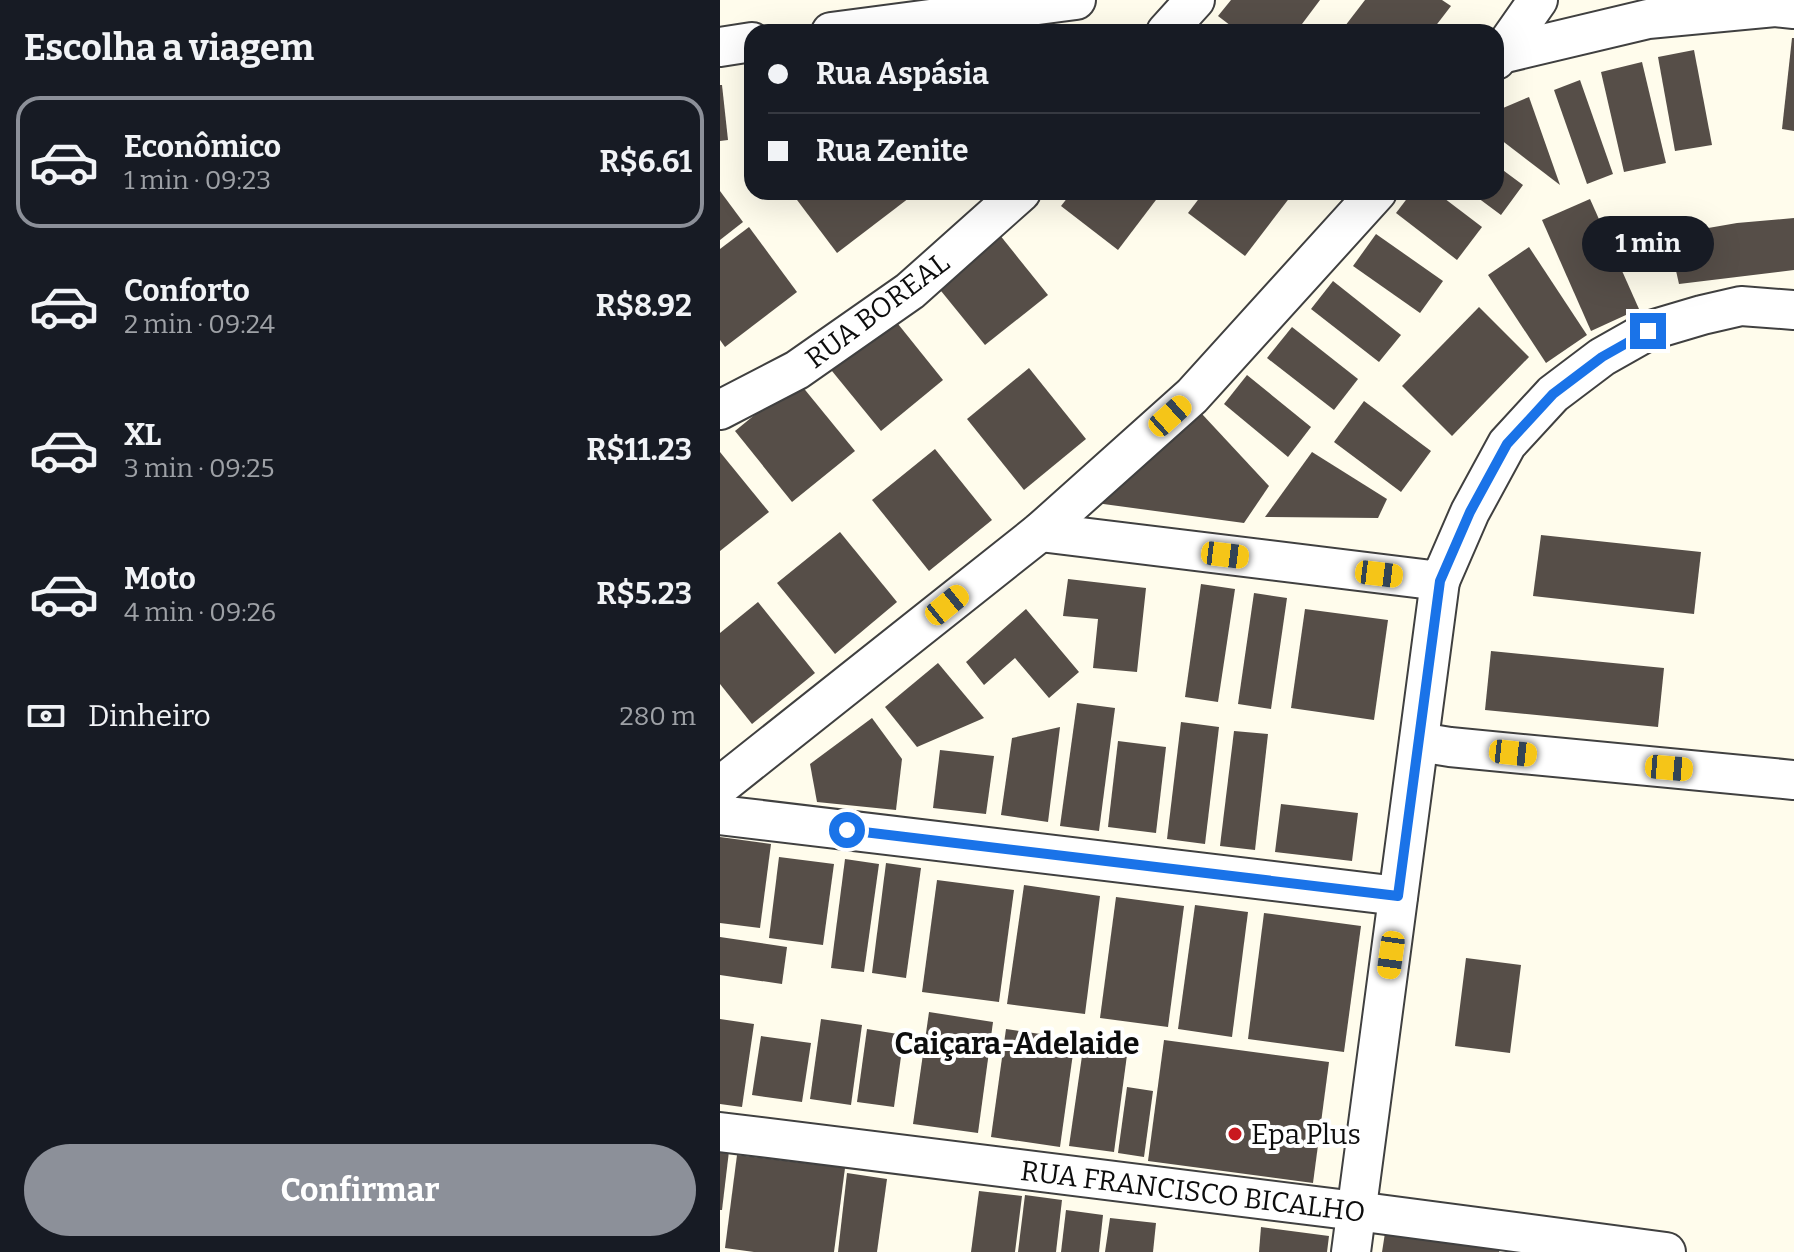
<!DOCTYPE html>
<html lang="pt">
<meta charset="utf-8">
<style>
body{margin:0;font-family:Bitter,serif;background:#20242c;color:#f1f3f6;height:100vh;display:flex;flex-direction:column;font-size:30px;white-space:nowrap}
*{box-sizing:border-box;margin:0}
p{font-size:26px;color:#9ea1a6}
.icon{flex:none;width:44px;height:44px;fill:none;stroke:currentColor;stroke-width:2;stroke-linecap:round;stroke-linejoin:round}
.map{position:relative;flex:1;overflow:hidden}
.drawer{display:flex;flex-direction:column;background:#171b24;width:720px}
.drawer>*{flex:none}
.banner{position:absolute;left:24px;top:24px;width:760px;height:176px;border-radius:24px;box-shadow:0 8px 32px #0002;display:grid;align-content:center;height:176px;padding:0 24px;background:#171b24}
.end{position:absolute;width:36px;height:36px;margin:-18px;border:10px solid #1a73e8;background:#fff;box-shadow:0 0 0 4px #fff}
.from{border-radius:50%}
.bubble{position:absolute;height:56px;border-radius:28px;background:#171b24;box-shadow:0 8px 32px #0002;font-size:26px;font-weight:700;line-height:56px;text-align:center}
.car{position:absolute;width:24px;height:48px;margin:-24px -12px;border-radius:10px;box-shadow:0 0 6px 2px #0007;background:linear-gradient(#f5c518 24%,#345 0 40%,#f5c518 0 76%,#345 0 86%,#f5c518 0)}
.banner b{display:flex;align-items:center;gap:28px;height:76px;font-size:30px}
.banner b+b{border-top:2px solid #363941}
.banner i{width:20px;height:20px;background:#f1f3f6}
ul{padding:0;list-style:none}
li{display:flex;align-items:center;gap:24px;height:132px;margin:0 16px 12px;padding:0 8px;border:4px solid transparent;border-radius:24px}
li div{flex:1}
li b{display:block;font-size:30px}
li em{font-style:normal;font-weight:700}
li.current{border-color:#8c9099}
li>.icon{width:72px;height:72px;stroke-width:1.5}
h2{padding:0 24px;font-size:36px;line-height:96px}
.pay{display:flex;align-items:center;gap:20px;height:88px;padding:0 24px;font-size:30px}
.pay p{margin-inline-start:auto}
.button{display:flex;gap:16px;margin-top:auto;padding:16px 24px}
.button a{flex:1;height:92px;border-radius:48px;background:#8c9099;color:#fff;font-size:32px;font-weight:700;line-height:92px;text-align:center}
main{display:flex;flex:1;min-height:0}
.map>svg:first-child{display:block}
.building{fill:#564e48}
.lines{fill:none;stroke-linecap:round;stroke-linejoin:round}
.minor-casing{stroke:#404040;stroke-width:42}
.minor{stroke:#fff;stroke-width:38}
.route{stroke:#1a73e8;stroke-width:10}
.poi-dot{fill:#c9181e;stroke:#fff;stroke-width:3}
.labels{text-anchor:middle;stroke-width:8;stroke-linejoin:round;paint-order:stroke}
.street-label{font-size:28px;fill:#0d0d0d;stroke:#fff}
.poi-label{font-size:28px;fill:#0d0d0d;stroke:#fff;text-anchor:start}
.neighbourhood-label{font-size:30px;font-weight:bold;fill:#0d0d0d;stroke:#fff}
</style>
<main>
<section class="drawer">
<h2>Escolha a viagem</h2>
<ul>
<li class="current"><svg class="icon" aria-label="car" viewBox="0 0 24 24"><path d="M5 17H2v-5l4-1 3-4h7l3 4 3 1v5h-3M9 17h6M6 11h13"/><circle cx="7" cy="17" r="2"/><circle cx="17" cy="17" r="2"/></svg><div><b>Econômico</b><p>1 min · 09:23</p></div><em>R$6.61</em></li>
<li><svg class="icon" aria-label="car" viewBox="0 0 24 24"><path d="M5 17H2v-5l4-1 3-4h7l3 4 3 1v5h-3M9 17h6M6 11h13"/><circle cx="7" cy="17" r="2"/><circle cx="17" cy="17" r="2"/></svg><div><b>Conforto</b><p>2 min · 09:24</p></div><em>R$8.92</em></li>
<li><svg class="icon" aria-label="car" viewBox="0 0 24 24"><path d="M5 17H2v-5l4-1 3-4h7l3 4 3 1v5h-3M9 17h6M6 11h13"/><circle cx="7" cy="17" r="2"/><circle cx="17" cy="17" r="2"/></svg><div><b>XL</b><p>3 min · 09:25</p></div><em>R$11.23</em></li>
<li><svg class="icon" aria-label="car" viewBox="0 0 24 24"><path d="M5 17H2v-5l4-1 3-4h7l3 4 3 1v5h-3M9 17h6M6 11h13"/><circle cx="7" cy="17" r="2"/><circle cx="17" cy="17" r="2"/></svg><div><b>Moto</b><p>4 min · 09:26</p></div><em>R$5.23</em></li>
</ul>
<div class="pay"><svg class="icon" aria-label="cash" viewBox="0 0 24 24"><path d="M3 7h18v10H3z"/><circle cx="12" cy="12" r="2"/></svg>Dinheiro<p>280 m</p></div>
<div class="button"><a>Confirmar</a></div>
</section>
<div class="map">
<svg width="1074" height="1252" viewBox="0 0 1074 1252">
<rect width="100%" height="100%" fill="#fffcec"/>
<!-- building -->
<g class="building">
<path d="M 511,0 L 600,0 L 576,32 L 519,32 L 498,16 Z"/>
<path d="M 645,0 L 722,0 L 731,6 L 711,32 L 632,32 L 625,26 Z"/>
<path d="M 1072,38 L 1074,38 L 1074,131 L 1062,129 Z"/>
<path d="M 974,50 L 992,145 L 955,151 L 938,57 Z"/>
<path d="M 922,62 L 946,163 L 904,172 L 881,72 Z"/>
<path d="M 860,80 L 893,174 L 867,184 L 834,90 Z"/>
<path d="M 0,85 L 2,85 L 8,140 L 0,141 Z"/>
<path d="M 809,97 L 840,185 L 776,136 L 776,111 Z"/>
<path d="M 776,165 L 803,185 L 781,215 L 750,192 L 776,192 Z"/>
<path d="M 0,191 L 23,222 L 0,240 Z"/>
<path d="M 71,192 L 185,192 L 189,198 L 117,253 Z"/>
<path d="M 352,192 L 442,192 L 398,250 L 341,206 Z"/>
<path d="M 484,192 L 574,192 L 525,256 L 468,213 Z"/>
<path d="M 692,192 L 716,192 L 762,227 L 737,260 L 676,213 Z"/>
<path d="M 870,199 L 919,309 L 871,331 L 822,220 Z"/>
<path d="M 1074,218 L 1074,270 L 959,284 L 948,235 L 1017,223 Z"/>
<path d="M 271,224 L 328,295 L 265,345 L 208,275 Z"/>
<path d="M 29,227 L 77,292 L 5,347 L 0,340 L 0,249 Z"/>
<path d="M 656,234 L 723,281 L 700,313 L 633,266 Z"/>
<path d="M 809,247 L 867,335 L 826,363 L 768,275 Z"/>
<path d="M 613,281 L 681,335 L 659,362 L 591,309 Z"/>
<path d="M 759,307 L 809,357 L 732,436 L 682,386 Z"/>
<path d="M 166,309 L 223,380 L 161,431 L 103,360 Z"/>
<path d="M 572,327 L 638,379 L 614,410 L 547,358 Z"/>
<path d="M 309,368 L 366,439 L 304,490 L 247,419 Z"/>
<path d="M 527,375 L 591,427 L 568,457 L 504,404 Z"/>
<path d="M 77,380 L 135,451 L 72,502 L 15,431 Z"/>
<path d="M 644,401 L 711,451 L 681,492 L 614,442 Z"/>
<path d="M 482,414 L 549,486 L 524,523 L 376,503 Z"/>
<path d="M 215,449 L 272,520 L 209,571 L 152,500 Z"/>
<path d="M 0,452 L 49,512 L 0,551 Z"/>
<path d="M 592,452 L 667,499 L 658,518 L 545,517 Z"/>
<path d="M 120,532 L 177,602 L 115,654 L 57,583 Z"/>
<path d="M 821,535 L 981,552 L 974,614 L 813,596 Z"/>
<path d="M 348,579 L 426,588 L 417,672 L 373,668 L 378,619 L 343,616 Z"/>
<path d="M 481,584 L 515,589 L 498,702 L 465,697 Z"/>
<path d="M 534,593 L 567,598 L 551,709 L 518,704 Z"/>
<path d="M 38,602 L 95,673 L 32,724 L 0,684 L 0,633 Z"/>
<path d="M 306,609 L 359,672 L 329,698 L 295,658 L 264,685 L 246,662 Z"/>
<path d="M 585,609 L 668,620 L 654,720 L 571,708 Z"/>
<path d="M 771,651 L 944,668 L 938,727 L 765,710 Z"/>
<path d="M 218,663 L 264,718 L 197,747 L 165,707 Z"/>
<path d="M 357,703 L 395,708 L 379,831 L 340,826 Z"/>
<path d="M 152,718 L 182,759 L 176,810 L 97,802 L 90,764 Z"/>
<path d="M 461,722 L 499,727 L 485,844 L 447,839 Z"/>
<path d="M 340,727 L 328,822 L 281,815 L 292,738 Z"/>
<path d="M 514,731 L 548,734 L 535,850 L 500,846 Z"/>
<path d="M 398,741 L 446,747 L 436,833 L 388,827 Z"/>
<path d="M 220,750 L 274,756 L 266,814 L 213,808 Z"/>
<path d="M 561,804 L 638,813 L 632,861 L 555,852 Z"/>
<path d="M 0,837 L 51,844 L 40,928 L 0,923 Z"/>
<path d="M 59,857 L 114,864 L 103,945 L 49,938 Z"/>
<path d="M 125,859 L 159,864 L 144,972 L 111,968 Z"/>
<path d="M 166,863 L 201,868 L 186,978 L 152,973 Z"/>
<path d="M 217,880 L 294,890 L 279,1002 L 202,992 Z"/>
<path d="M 304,885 L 380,896 L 365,1014 L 287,1004 Z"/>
<path d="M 396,897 L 464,906 L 448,1027 L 380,1018 Z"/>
<path d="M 475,905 L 528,912 L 512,1037 L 458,1029 Z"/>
<path d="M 544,913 L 641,926 L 624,1052 L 528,1039 Z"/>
<path d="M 0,937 L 67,947 L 62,984 L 0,975 Z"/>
<path d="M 746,958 L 801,965 L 790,1053 L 735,1046 Z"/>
<path d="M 209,1012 L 273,1022 L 258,1133 L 193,1124 Z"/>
<path d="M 0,1019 L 34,1024 L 22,1107 L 0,1104 Z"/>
<path d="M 101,1019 L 142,1025 L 131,1105 L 90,1099 Z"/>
<path d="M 147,1029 L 184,1035 L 174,1107 L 137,1102 Z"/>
<path d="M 286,1029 L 355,1039 L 340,1147 L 271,1137 Z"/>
<path d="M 41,1036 L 91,1043 L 82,1102 L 32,1095 Z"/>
<path d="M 444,1040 L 609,1062 L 593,1183 L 428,1161 Z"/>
<path d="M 363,1049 L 407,1055 L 394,1152 L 349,1146 Z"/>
<path d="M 407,1087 L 433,1091 L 424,1157 L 398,1153 Z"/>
<path d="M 0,1150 L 9,1151 L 2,1210 L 0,1210 Z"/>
<path d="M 17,1155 L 125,1168 L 114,1252 L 34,1252 L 5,1248 Z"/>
<path d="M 127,1173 L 167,1179 L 157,1252 L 118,1252 Z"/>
<path d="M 259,1191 L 302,1196 L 295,1252 L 251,1252 Z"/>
<path d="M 305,1195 L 342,1200 L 336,1252 L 298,1252 Z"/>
<path d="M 346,1210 L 383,1215 L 379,1252 L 341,1252 Z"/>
<path d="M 390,1218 L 436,1223 L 433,1252 L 385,1252 Z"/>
<path d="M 541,1227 L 609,1236 L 607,1252 L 539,1252 Z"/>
<path d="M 665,1233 L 780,1249 L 779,1252 L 662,1252 Z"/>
</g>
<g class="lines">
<defs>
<g id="minor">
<path d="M 111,32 L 356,0"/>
<path d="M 446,32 L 475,0"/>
<path d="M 0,47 L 32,42"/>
<path d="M 781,54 L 928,19 L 1055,7 L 1074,9"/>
<path d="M 776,60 L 818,0"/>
<path d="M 0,410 L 77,370 L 190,291 L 301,192"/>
<path d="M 320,532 L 720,581 L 750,512 L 787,444 L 833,394 L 882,357 L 928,331 L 982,315 L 1021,306 L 1074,310"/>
<path d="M 699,742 L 730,747 L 1074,780"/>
<path d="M 0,786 L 320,532 L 472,396 L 657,192"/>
<path d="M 0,815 L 678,896"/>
<path d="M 0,1132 L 636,1211 L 946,1252"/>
<path d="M 631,1252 L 720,581"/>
</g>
</defs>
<!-- minor casing -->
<use href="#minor" class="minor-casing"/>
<!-- minor -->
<use href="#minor" class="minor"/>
</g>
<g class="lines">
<!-- route -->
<path class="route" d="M 127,830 L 678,896 L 720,581 L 750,512 L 787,444 L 833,394 L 882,357 L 928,331"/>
</g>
<!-- markers -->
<circle class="poi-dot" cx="515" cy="1134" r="8"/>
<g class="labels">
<!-- street labels -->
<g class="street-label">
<text transform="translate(157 310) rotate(-37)" y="10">RUA BOREAL</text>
<text transform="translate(473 1191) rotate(7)" y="10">RUA FRANCISCO BICALHO</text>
</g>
<!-- poi labels -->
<g class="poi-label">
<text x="531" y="1144">Epa Plus</text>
</g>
<!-- neighbourhood labels -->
<g class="neighbourhood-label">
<text x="297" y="1054">Caiçara-Adelaide</text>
</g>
</g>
</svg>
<i class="end from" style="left:127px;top:830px"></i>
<i class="end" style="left:928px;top:331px"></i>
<div class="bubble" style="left:862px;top:216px;width:132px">1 min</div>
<i class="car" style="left:450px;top:416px;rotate:48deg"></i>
<i class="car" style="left:505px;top:555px;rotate:97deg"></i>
<i class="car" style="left:659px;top:574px;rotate:97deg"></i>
<i class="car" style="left:227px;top:605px;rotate:51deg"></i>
<i class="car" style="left:793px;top:753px;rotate:96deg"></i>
<i class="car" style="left:949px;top:768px;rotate:95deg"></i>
<i class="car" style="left:671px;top:955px;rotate:188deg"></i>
<div class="banner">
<b><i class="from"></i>Rua Aspásia</b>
<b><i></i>Rua Zenite</b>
</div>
</div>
</main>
